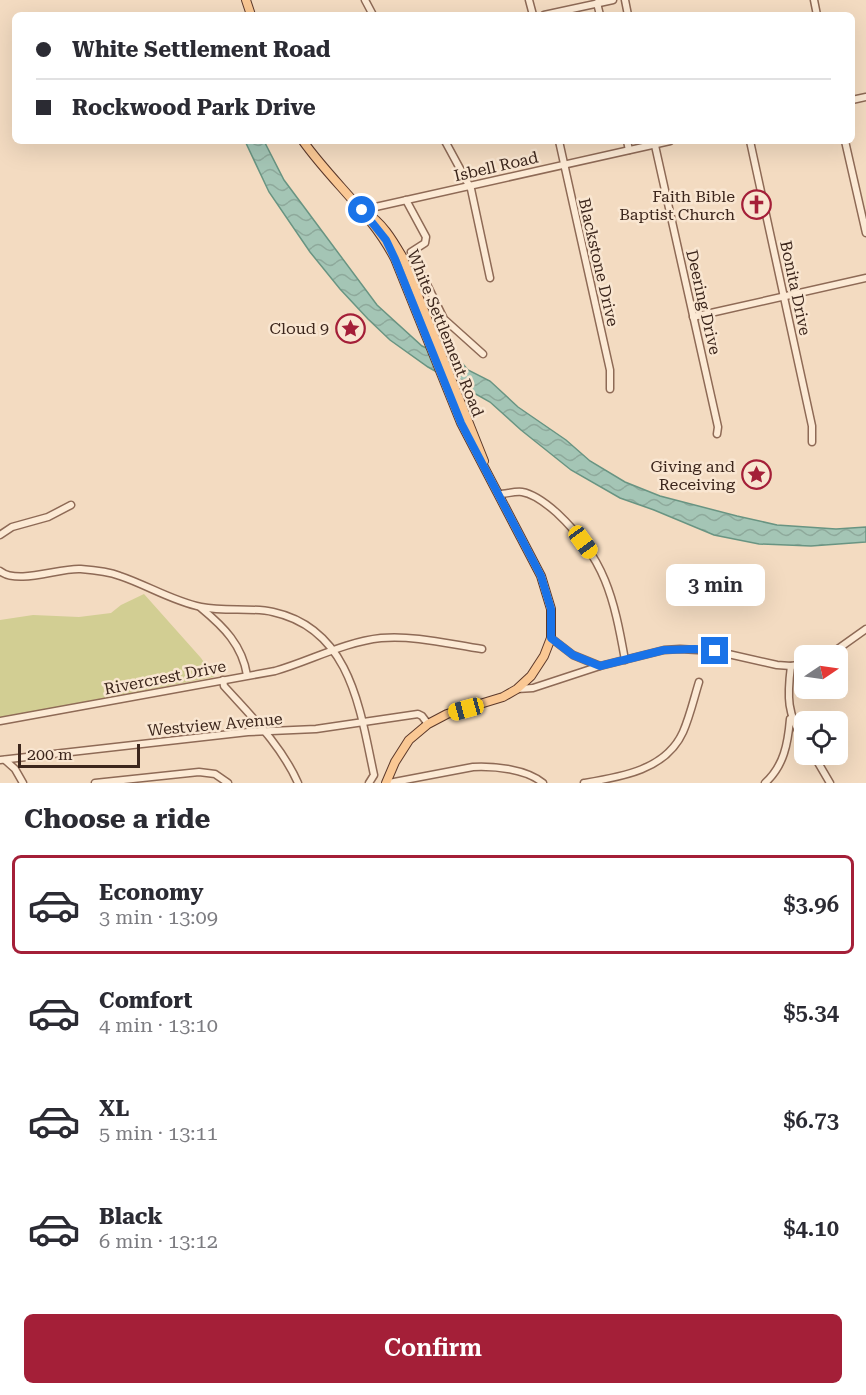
<!DOCTYPE html>
<meta charset="utf-8">
<style>
body{margin:0;font-family:"Roboto Serif",serif;background:#f2f2f3;color:#2b2b33;height:100vh;display:flex;flex-direction:column;font-size:22px;white-space:nowrap}
*{box-sizing:border-box;margin:0}
p{font-size:20px;color:#7c7c81}
.icon{flex:none;width:33px;height:33px;fill:none;stroke:currentColor;stroke-width:2;stroke-linecap:round;stroke-linejoin:round}
.map{position:relative;height:783px;overflow:hidden}
.details{display:flex;flex-direction:column;background:#fff;flex:1}
.details>*{flex:none}
.top-card{position:absolute;left:12px;top:12px;width:843px;height:132px;border-radius:9px;box-shadow:0 6px 24px #0002;display:grid;align-content:center;height:132px;padding:0 24px;background:#fff}
.needle{width:39px;rotate:77deg}
.tools{position:absolute;left:794px;top:645px;display:grid;gap:12px}
.tools a{display:grid;place-items:center;width:54px;height:54px;border-radius:9px;background:#fff;box-shadow:0 6px 24px #0002;font-size:30px}
.scale{position:absolute;left:18px;bottom:15px;width:122px;box-sizing:border-box;padding-left:6px;border:3px solid #3c261c;border-top:0;font-size:16px;line-height:21px;white-space:nowrap;color:#3c261c;-webkit-text-stroke:4px #f9e6d1;paint-order:stroke}
.end{position:absolute;width:27px;height:27px;margin:-14px;border:8px solid #1a73e8;background:#fff;box-shadow:0 0 0 3px #fff}
.from{border-radius:50%}
.bubble{position:absolute;height:42px;border-radius:9px;background:#fff;box-shadow:0 6px 24px #0002;font-size:20px;font-weight:600;line-height:42px;text-align:center}
.car{position:absolute;width:18px;height:36px;margin:-18px -9px;border-radius:8px;box-shadow:0 0 4px 2px #0007;background:linear-gradient(#f5c518 24%,#345 0 40%,#f5c518 0 76%,#345 0 86%,#f5c518 0)}
.top-card b{display:flex;align-items:center;gap:21px;height:57px;font-size:22px}
.top-card b+b{border-top:2px solid #e1e1e2}
.top-card i{width:15px;height:15px;background:#2b2b33}
ul{padding:0;list-style:none}
li{display:flex;align-items:center;gap:18px;height:99px;margin:0 12px 9px;padding:0 12px;border:3px solid transparent;border-radius:9px}
li div{flex:1}
li b{display:block;font-size:22px}
li em{font-style:normal;font-weight:600}
li.current{border-color:#a41f38}
li>.icon{width:54px;height:54px;stroke-width:1.5}
h2{padding:0 24px;font-size:27px;line-height:72px}
.action{display:flex;gap:12px;margin-top:auto;padding:12px 24px}
.action a{flex:1;height:69px;border-radius:9px;background:#a41f38;color:#fff;font-size:24px;font-weight:600;line-height:69px;text-align:center}
.map>svg:first-child{display:block}
.grass{fill:#d2ce93}
.water{fill:url(#water-waves);stroke:#699482;stroke-width:1.5}
.lines{fill:none;stroke-linecap:round;stroke-linejoin:round}
.minor-casing{stroke:#8e6a56;stroke-width:9}
.major-casing{stroke:#5c392b;stroke-width:10}
.minor{stroke:#fcead5;stroke-width:6}
.major{stroke:#fac894;stroke-width:8}
.route{stroke:#1a73e8;stroke-width:8}
.labels{text-anchor:middle;stroke-width:5;stroke-linejoin:round;paint-order:stroke}
.street-label{font-size:16px;fill:#3c261c;stroke:#f9e6d1}
.poi-label{font-size:16px;fill:#3c261c;stroke:#f9e6d1;text-anchor:end}
</style>
<div class="map">
<svg width="866" height="783" viewBox="0 0 866 783">
<defs>
<pattern id="water-waves" width="16" height="10" patternUnits="userSpaceOnUse" patternTransform="scale(1.5)"><rect width="16" height="10" fill="#a4c5b5"/><path d="M0 5q4-4 8 0t8 0" fill="none" stroke="#8ea99b"/></pattern>
</defs>
<rect width="100%" height="100%" fill="#f3dbc1"/>
<!-- grass -->
<path class="grass" d="M 144,594 L 201,658 L 214,677 L 0,718 L 0,620 L 33,615 L 79,617 L 111,613 L 121,605 Z"/>
<!-- water -->
<path class="water" d="M 245,141 L 264,141 L 284,180 L 377,305 L 422,346 L 463,364 L 468,370 L 490,381 L 518,407 L 566,440 L 590,461 L 625,482 L 660,496 L 737,516 L 777,525 L 836,529 L 866,527 L 866,542 L 811,546 L 759,544 L 714,535 L 654,510 L 620,498 L 571,470 L 521,430 L 490,402 L 428,367 L 390,340 L 368,319 L 340,289 L 310,252 L 269,192 Z"/>
<g class="lines">
<defs>
<g id="minor">
<path d="M 365,0 L 373,15"/>
<path d="M 529,0 L 533,15"/>
<path d="M 625,0 L 628,15"/>
<path d="M 814,0 L 817,15"/>
<path d="M 597,3 L 600,15"/>
<path d="M 544,15 L 613,0"/>
<path d="M 852,100 L 866,97"/>
<path d="M 445,141 L 471,189 L 490,278"/>
<path d="M 559,141 L 610,370 L 610,389"/>
<path d="M 627,141 L 629,150"/>
<path d="M 654,141 L 718,427 L 717,434"/>
<path d="M 750,141 L 812,426 L 812,442"/>
<path d="M 845,141 L 866,233"/>
<path d="M 406,200 L 426,237 L 425,243 L 411,252 L 444,319 L 483,354"/>
<path d="M 362,210 L 670,141"/>
<path d="M 693,317 L 866,278"/>
<path d="M 499,494 C 506,494 515,491 522,492 C 535,494 548,505 557,513 C 605,558 614,598 625,660"/>
<path d="M 0,535 L 12,527 L 48,517 L 71,505"/>
<path d="M 0,571 C 18,585 58,568 80,569 C 93,570 107,571 120,576 C 147,585 172,601 201,607 C 225,612 250,607 273,612 C 351,629 360,710 374,775 L 369,783"/>
<path d="M 201,608 C 224,627 242,645 247,675"/>
<path d="M 551,638 L 573,655 L 600,666 L 664,650 L 680,649 L 715,651 L 777,665 L 791,666 L 804,664"/>
<path d="M 828,656 L 866,629"/>
<path d="M 791,666 C 787,697 787,714 804,741"/>
<path d="M 223,680 L 224,686 C 252,717 281,745 298,783"/>
<path d="M 517,689 L 533,688 L 600,666"/>
<path d="M 0,721 L 275,671 C 310,661 344,642 381,638 C 413,635 449,644 482,649"/>
<path d="M 813,754 L 830,783"/>
<path d="M 0,760 L 248,732 L 316,729 L 418,714 L 422,716 L 428,724"/>
<path d="M 5,760 L 15,769 L 23,783"/>
<path d="M 95,783 L 199,772 L 215,774 L 228,783"/>
<path d="M 389,783 L 473,767 C 495,766 526,769 543,783"/>
<path d="M 584,783 C 621,777 666,770 683,732 C 690,716 694,698 699,682"/>
<path d="M 765,783 C 784,766 788,743 790,719"/>
</g>
<g id="major">
<path d="M 246,0 L 251,15"/>
<path d="M 303,141 C 332,182 372,214 395,259 L 461,423 L 541,576 L 551,609 L 551,638 L 544,656 L 531,676 L 517,689 L 503,697 L 447,714 L 428,724 L 409,740 L 395,762 L 386,783"/>
<path d="M 365,212 C 383,223 393,241 403,258 L 484,461"/>
</g>
</defs>
<!-- minor casing -->
<use href="#minor" class="minor-casing"/>
<!-- major casing -->
<use href="#major" class="major-casing"/>
<!-- minor -->
<use href="#minor" class="minor"/>
<!-- major -->
<use href="#major" class="major"/>
</g>
<g class="lines">
<!-- route -->
<path class="route" d="M 362,210 L 386,240 L 395,259 L 461,423 L 541,576 L 551,609 L 551,638 L 573,655 L 600,666 L 664,650 L 695,649 L 715,651"/>
</g>
<!-- icons -->
<defs>
<symbol id="church-ring" viewBox="-11 -11 22 22"><circle r="9.5" fill="#f9e6d1" stroke="#a41f38" stroke-width="1.5"/><path d="M-1.2-6h2.4v3.5h3.3v2.4h-3.3V6h-2.4V-.1h-3.3v-2.4h3.3Z" fill="#a41f38"/></symbol>
<symbol id="sight-ring" viewBox="-11 -11 22 22"><circle r="9.5" fill="#f9e6d1" stroke="#a41f38" stroke-width="1.5"/><path d="M0-6L1.8-2.2L6-1.7L2.9 1.2L3.7 5.4L0 3.3L-3.7 5.4L-2.9 1.2L-6-1.7L-1.8-2.2Z" fill="#a41f38"/></symbol>
</defs>
<g fill-rule="evenodd">
<use href="#church-ring" x="740" y="188" width="33" height="33"/>
<use href="#sight-ring" x="334" y="312" width="33" height="33"/>
<use href="#sight-ring" x="740" y="458" width="33" height="33"/>
</g>
<g class="labels">
<!-- street labels -->
<g class="street-label">
<text transform="translate(496 166) rotate(-13)" y="6">Isbell Road</text>
<text transform="translate(599 262) rotate(77)" y="6">Blackstone Drive</text>
<text transform="translate(796 288) rotate(78)" y="6">Bonita Drive</text>
<text transform="translate(704 302) rotate(77)" y="6">Deering Drive</text>
<text transform="translate(446 333) rotate(68)" y="6">White Settlement Road</text>
<text transform="translate(165 677) rotate(-11)" y="6">Rivercrest Drive</text>
<text transform="translate(215 724) rotate(-5)" y="6">Westview Avenue</text>
</g>
<!-- poi labels -->
<g class="poi-label">
<text x="735" y="202">Faith Bible<tspan x="735" dy="18">Baptist Church</tspan></text>
<text x="329" y="334">Cloud 9</text>
<text x="735" y="472">Giving and<tspan x="735" dy="18">Receiving</tspan></text>
</g>
</g>
</svg>
<div class="tools">
<a><svg class="needle" viewBox="-14 -14 28 28"><path d="M0-13l5 13h-10z" fill="#e53935"/><path d="M0 13l5-13h-10z" fill="#7c7c81"/></svg></a>
<a><svg class="icon" aria-label="locate" viewBox="0 0 24 24"><circle cx="12" cy="12" r="6"/><path d="M12 2v4M12 18v4M2 12h4M18 12h4"/></svg></a>
</div>
<div class="scale">200 m</div>
<i class="end from" style="left:362px;top:210px"></i>
<i class="end" style="left:715px;top:651px"></i>
<div class="bubble" style="left:666px;top:564px;width:99px">3 min</div>
<i class="car" style="left:583px;top:542px;rotate:144deg"></i>
<i class="car" style="left:466px;top:709px;rotate:255deg"></i>
<div class="top-card">
<b><i class="from"></i>White Settlement Road</b>
<b><i></i>Rockwood Park Drive</b>
</div>
</div>
<section class="details">
<h2>Choose a ride</h2>
<ul>
<li class="current"><svg class="icon" aria-label="car" viewBox="0 0 24 24"><path d="M5 17H2v-5l4-1 3-4h7l3 4 3 1v5h-3M9 17h6M6 11h13"/><circle cx="7" cy="17" r="2"/><circle cx="17" cy="17" r="2"/></svg><div><b>Economy</b><p>3 min · 13:09</p></div><em>$3.96</em></li>
<li><svg class="icon" aria-label="car" viewBox="0 0 24 24"><path d="M5 17H2v-5l4-1 3-4h7l3 4 3 1v5h-3M9 17h6M6 11h13"/><circle cx="7" cy="17" r="2"/><circle cx="17" cy="17" r="2"/></svg><div><b>Comfort</b><p>4 min · 13:10</p></div><em>$5.34</em></li>
<li><svg class="icon" aria-label="car" viewBox="0 0 24 24"><path d="M5 17H2v-5l4-1 3-4h7l3 4 3 1v5h-3M9 17h6M6 11h13"/><circle cx="7" cy="17" r="2"/><circle cx="17" cy="17" r="2"/></svg><div><b>XL</b><p>5 min · 13:11</p></div><em>$6.73</em></li>
<li><svg class="icon" aria-label="car" viewBox="0 0 24 24"><path d="M5 17H2v-5l4-1 3-4h7l3 4 3 1v5h-3M9 17h6M6 11h13"/><circle cx="7" cy="17" r="2"/><circle cx="17" cy="17" r="2"/></svg><div><b>Black</b><p>6 min · 13:12</p></div><em>$4.10</em></li>
</ul>
<div class="action"><a>Confirm</a></div>
</section>
